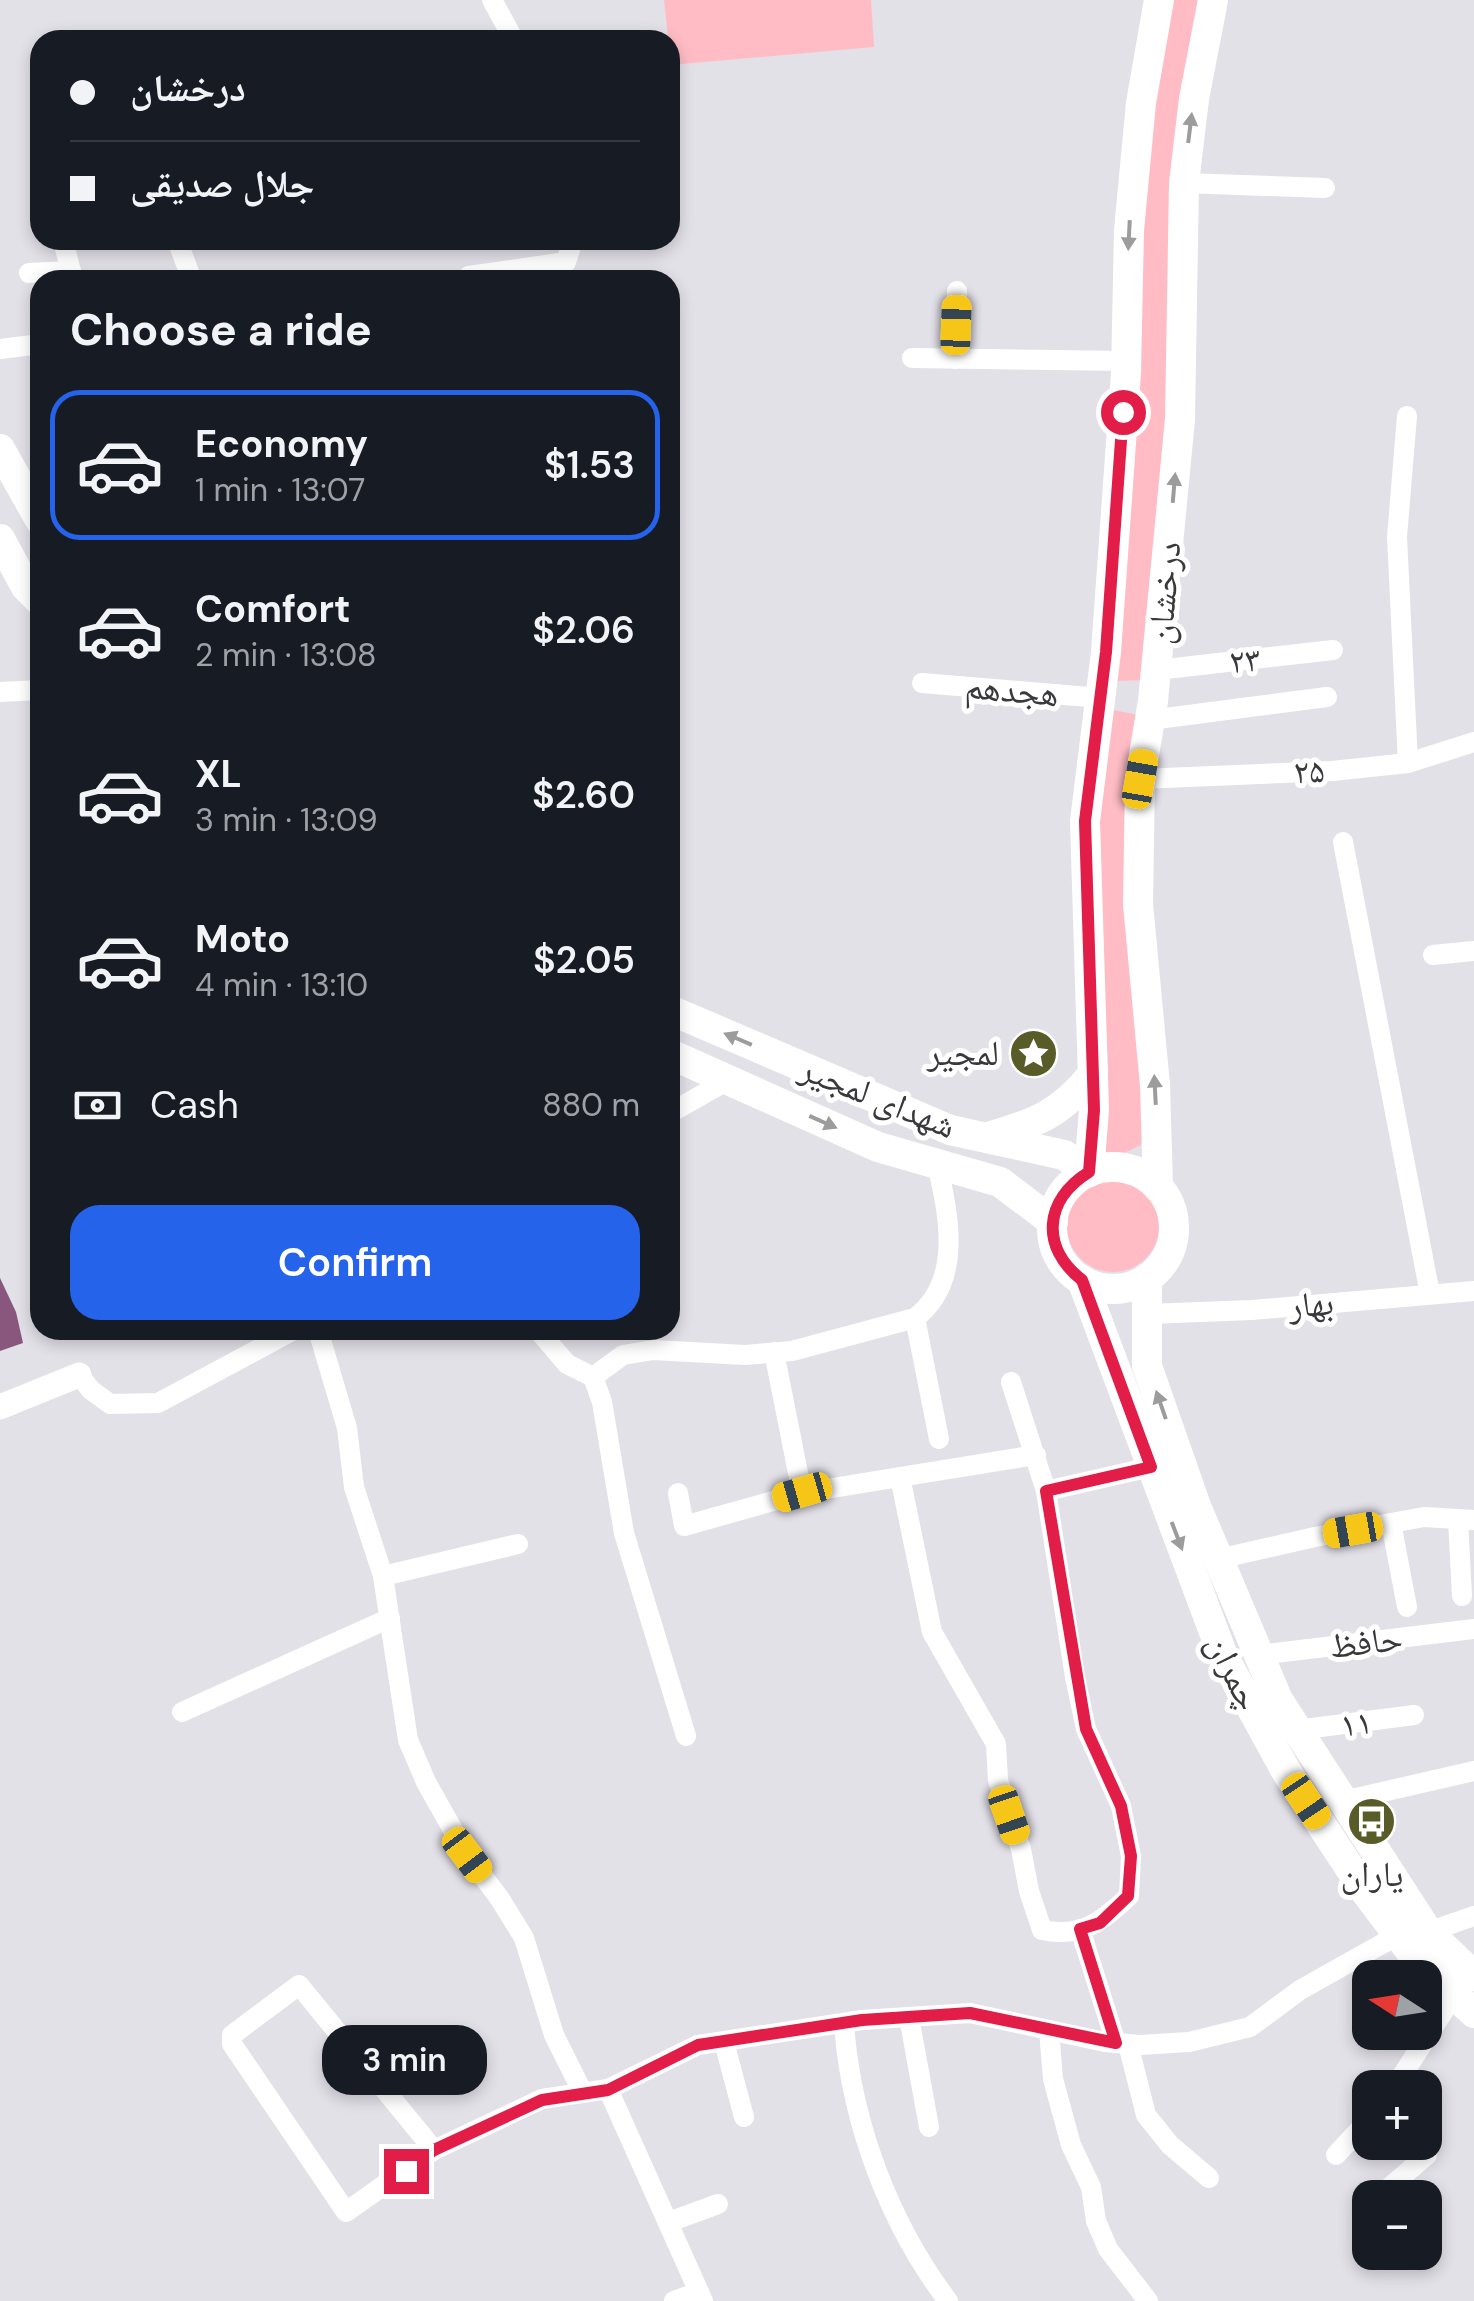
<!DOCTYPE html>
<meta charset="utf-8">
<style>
body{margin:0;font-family:"DM Sans","Noto Naskh Arabic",sans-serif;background:#242831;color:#f1f3f6;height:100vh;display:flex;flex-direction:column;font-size:38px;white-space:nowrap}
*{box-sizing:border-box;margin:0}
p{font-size:32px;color:#9ea1a6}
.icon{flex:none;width:55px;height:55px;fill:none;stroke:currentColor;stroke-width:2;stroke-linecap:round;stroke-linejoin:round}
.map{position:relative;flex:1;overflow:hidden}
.side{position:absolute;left:30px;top:270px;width:650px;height:1070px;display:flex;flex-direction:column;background:#171b24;border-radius:30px;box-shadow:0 5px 15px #0003}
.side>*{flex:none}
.banner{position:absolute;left:30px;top:30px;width:650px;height:220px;border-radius:30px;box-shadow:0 5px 15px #0003;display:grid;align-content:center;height:220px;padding:0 40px;background:#171b24}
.needle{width:65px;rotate:282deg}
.buttons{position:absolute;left:1352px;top:1960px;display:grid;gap:20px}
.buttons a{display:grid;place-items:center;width:90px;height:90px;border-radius:20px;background:#171b24;box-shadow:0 5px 15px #0003;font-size:50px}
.end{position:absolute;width:45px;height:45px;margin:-22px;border:12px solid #e11d48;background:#fff;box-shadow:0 0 0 5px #fff}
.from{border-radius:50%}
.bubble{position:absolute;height:70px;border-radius:30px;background:#171b24;box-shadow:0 5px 15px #0003;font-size:32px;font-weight:600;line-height:70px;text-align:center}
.car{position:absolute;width:30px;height:60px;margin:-30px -15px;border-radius:12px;box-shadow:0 0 8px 2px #0007;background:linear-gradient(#f5c518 24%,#345 0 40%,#f5c518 0 76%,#345 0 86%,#f5c518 0)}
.banner b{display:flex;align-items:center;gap:35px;height:95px;font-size:38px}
.banner b+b{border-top:2px solid #363941}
.banner i{width:25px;height:25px;background:#f1f3f6}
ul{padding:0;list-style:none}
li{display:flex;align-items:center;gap:30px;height:150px;margin:0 20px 15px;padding:0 20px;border:5px solid transparent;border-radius:30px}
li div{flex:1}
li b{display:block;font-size:38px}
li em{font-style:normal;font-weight:600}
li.on{border-color:#2563eb}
li>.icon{width:90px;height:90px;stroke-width:1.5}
h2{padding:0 40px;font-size:45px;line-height:120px}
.pay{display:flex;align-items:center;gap:25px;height:110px;padding:0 40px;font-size:38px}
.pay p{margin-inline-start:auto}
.primary-button{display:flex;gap:20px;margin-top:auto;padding:20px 40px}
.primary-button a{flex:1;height:115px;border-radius:30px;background:#2563eb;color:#fff;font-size:40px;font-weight:600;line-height:115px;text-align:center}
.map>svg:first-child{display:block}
.green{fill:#ffbcc5}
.building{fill:#89567d}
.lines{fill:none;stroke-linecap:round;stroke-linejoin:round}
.minor{stroke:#fff;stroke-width:20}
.tertiary{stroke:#fff;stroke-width:25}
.secondary{stroke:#fff;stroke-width:30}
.oneway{fill:#9c9c9d}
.route{stroke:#e11d48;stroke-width:12}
.labels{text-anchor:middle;stroke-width:10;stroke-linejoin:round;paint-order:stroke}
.street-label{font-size:35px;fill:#39383b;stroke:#fff}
.poi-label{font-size:35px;fill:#39383b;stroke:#fff;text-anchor:end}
</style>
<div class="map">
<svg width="1474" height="2301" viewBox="0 0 1474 2301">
<rect width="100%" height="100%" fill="#e3e1e8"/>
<!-- green -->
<g class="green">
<path d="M 664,0 L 871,0 L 874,47 L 671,65 Z"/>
<path d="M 1169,0 L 1202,0 L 1146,680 L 1116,681 L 1147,146 Z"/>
<path d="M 1113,710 L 1144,716 L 1146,1121 L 1141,1145 L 1122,1154 L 1104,1152 L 1108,1068 L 1097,847 Z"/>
<circle cx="1113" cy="1226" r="46"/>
</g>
<!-- building -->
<path class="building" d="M 0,1278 L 16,1312 L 23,1343 L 0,1351 Z"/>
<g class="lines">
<!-- minor -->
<g class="minor">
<path d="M 492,0 L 514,40"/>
<path d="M 1184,183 L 1325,188"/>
<path d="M 63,240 L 73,280"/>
<path d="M 177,240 L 192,280"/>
<path d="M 29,273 L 71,271"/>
<path d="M 467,280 L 469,276 L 566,262 L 573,240"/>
<path d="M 0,349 L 40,344"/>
<path d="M 912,358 L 1127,361"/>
<path d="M 955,359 L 957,291"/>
<path d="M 1407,416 L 1397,537 L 1408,763"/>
<path d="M 1157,670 L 1333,650"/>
<path d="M 922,683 L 1101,698"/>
<path d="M 0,692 L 40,690"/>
<path d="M 1150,720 L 1327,697"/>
<path d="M 1140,779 L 1332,771 L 1408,763 L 1474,742"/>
<path d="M 1343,842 L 1430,1294"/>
<path d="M 1433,955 L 1474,951"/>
<path d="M 670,1113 L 728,1080"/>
<path d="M 1148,1314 L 1252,1310 L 1474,1291"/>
<path d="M 915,1318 L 939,1439"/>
<path d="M 318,1330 L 347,1428 L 354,1487 L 383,1576 L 408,1740 L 426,1782 L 467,1855 L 500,1899 L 524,1938 L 554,2035 L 583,2093"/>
<path d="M 538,1330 L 567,1364 L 593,1377"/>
<path d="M 774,1352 L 802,1493"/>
<path d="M 79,1375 L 91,1390 L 110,1404 L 158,1403 L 294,1330"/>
<path d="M 900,1477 L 1036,1455"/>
<path d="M 1046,1491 L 1151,1467"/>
<path d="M 678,1493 L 684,1526 L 802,1493 L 900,1477 L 932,1632 L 996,1744 L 998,1780 L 1021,1849 L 1029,1891 L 1042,1930 C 1082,1938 1101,1922 1129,1896 L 1131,1856 L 1121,1806 L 1086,1729 L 1075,1677 L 1046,1491 L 1011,1382"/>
<path d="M 1458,1519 L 1462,1596"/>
<path d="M 1391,1523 L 1407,1607"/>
<path d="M 1218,1559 L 1315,1537 L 1424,1517 L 1474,1520"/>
<path d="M 383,1576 L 518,1544"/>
<path d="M 1259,1655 L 1474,1629"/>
<path d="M 182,1712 L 390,1618"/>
<path d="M 1297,1730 L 1414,1715"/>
<path d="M 686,1736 L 624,1533 L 602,1402 L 593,1377 L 623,1355 L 653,1350 L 745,1355 L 792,1351 L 915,1318 C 963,1282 949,1215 937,1164"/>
<path d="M 1343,1801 L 1474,1771"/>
<path d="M 1080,1929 L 1116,2043"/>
<path d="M 1428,1932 L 1474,1916"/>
<path d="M 909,2017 L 929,2127"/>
<path d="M 844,2024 C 851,2122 889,2223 948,2301"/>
<path d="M 1049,2030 L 1053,2079 L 1071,2145 L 1091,2187 L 1096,2221 L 1108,2249 L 1148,2301"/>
<path d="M 724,2042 L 744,2117"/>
<path d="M 1128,2044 L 1146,2115 L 1170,2145 L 1209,2178"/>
<path d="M 1394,2088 L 1454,1995"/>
<path d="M 608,2089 L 703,2301"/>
<path d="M 434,2150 L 299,1985 L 232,2035 L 232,2044 L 346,2212 L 434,2150 L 542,2099 L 608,2089 L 698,2045 L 862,2020 L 970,2013 L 1105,2042 L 1140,2045 L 1189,2042 L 1250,2027 L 1300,1990 L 1398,1935"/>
<path d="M 1336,2155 L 1370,2118"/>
<path d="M 1377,2198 L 1427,2155 L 1417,2142"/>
<path d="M 669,2222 L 718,2204"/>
<path d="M 674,2301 L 699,2292"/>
</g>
<!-- tertiary -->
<path class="tertiary" d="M 0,1407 L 79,1375"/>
<!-- secondary -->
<g class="secondary">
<path d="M 0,449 L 40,520"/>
<path d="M 0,539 L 26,587 L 40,601"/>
<path d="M 670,1010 L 950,1130 L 1064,1155 L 1089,1172"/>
<path d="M 670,1054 L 878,1147 L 1000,1182 L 1053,1222"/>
<path d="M 988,1137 C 1037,1123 1060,1114 1093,1074"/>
<circle cx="1113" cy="1228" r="61"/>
<path d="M 1089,1172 L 1094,1110 L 1085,821 L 1106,652 L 1126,373 L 1129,230 L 1141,103 L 1159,0"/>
<path d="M 1158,1187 L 1155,1085 L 1138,904 L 1140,779 L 1153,701 L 1180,419 L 1184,183 L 1194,99 L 1213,0"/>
<path d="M 1147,1278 L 1147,1366 L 1196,1506 L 1278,1700 L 1428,1932 L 1474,1976"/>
<path d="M 1082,1280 L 1223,1656 L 1286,1771 L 1365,1891 L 1420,1964 L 1474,2013"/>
</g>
</g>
<!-- one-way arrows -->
<defs><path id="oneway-solid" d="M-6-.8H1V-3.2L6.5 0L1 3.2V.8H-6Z" transform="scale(2.5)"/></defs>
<g class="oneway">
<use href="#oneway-solid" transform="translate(1190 128) rotate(-83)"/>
<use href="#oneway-solid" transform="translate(1129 235) rotate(93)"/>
<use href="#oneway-solid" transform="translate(1174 488) rotate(-85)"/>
<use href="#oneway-solid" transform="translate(738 1039) rotate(-157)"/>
<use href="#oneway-solid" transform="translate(1155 1090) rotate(-93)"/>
<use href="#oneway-solid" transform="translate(823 1122) rotate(24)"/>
<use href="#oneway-solid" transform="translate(1161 1405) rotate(-109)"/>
<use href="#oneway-solid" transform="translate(1177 1536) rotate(69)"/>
</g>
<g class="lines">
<!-- route -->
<path class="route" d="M 406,2171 L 434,2150 L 542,2100 L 608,2090 L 698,2045 L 862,2020 L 970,2013 L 1116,2043 L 1080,1929 L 1100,1923 L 1128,1896 L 1131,1856 L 1121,1806 L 1086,1729 L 1046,1491 L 1151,1467 L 1082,1280 C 1040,1247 1044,1200 1089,1172 L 1094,1110 L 1085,821 L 1106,652 L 1123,412"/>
</g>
<!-- icons -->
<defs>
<symbol id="sight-disc" viewBox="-11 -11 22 22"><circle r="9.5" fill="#595c29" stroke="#fff"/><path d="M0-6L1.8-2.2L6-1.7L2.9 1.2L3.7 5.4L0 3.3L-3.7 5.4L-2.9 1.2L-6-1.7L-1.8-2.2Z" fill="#fff"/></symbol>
<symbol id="bus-disc" viewBox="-11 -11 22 22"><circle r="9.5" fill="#595c29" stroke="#fff"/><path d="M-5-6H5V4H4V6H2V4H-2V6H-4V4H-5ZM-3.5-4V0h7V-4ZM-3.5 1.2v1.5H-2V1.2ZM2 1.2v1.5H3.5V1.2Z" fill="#fff"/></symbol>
</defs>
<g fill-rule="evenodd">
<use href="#sight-disc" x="1006" y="1026" width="55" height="55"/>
<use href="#bus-disc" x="1344" y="1794" width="55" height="55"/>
</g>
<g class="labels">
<!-- street labels -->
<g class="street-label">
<text transform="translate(1164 593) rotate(-85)" y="12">درخشان</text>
<text transform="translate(1245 660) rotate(-6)" y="12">۲۳</text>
<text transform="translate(1012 690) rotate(5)" y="12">هجدهم</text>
<text transform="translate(1309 771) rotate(-3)" y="12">۲۵</text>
<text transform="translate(878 1097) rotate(22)" y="12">شهدای لمجیر</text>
<text transform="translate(1311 1304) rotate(-5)" y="12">بهار</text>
<text transform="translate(1366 1642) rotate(-7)" y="12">حافظ</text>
<text transform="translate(1234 1672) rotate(64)" y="12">چمران</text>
<text transform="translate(1356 1723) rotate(-8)" y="12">۱۱</text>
</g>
<!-- poi labels -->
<g class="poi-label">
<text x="999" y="1065">لمجیر</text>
<text x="1372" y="1886" text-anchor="middle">یاران</text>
</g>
</g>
</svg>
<div class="buttons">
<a><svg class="needle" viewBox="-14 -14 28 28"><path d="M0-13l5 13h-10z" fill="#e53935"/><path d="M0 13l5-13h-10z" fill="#9ea1a6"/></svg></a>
<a>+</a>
<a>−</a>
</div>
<i class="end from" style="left:1123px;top:412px"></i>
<i class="end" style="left:406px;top:2171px"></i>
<div class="bubble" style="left:322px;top:2025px;width:165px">3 min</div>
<i class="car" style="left:956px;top:325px;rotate:2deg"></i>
<i class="car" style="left:1140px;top:779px;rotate:10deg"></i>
<i class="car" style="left:802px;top:1492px;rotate:254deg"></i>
<i class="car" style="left:1353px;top:1530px;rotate:260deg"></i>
<i class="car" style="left:1306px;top:1801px;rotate:146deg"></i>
<i class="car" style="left:1009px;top:1815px;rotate:161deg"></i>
<i class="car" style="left:467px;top:1855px;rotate:143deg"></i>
<div class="banner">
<b><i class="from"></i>درخشان</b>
<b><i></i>جلال صدیقی</b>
</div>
<section class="side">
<h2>Choose a ride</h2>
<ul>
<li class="on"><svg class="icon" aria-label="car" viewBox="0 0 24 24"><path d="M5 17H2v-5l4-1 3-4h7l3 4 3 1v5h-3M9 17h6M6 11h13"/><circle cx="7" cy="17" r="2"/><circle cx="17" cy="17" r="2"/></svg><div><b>Economy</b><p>1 min · 13:07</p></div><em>$1.53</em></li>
<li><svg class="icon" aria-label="car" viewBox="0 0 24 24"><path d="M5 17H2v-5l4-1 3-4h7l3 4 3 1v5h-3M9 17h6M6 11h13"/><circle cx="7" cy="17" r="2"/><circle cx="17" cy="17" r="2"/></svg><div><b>Comfort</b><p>2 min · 13:08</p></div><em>$2.06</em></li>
<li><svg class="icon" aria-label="car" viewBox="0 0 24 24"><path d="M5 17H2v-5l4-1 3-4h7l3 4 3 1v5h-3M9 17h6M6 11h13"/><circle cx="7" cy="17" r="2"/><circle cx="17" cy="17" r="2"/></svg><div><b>XL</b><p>3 min · 13:09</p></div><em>$2.60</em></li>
<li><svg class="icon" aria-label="car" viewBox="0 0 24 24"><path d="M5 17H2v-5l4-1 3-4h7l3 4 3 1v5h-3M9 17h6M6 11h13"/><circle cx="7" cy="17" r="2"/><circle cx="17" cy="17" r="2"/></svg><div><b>Moto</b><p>4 min · 13:10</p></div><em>$2.05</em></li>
</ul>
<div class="pay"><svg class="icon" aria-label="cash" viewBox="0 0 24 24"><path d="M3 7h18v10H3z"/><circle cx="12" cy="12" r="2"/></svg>Cash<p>880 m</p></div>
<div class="primary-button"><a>Confirm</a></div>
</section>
</div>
